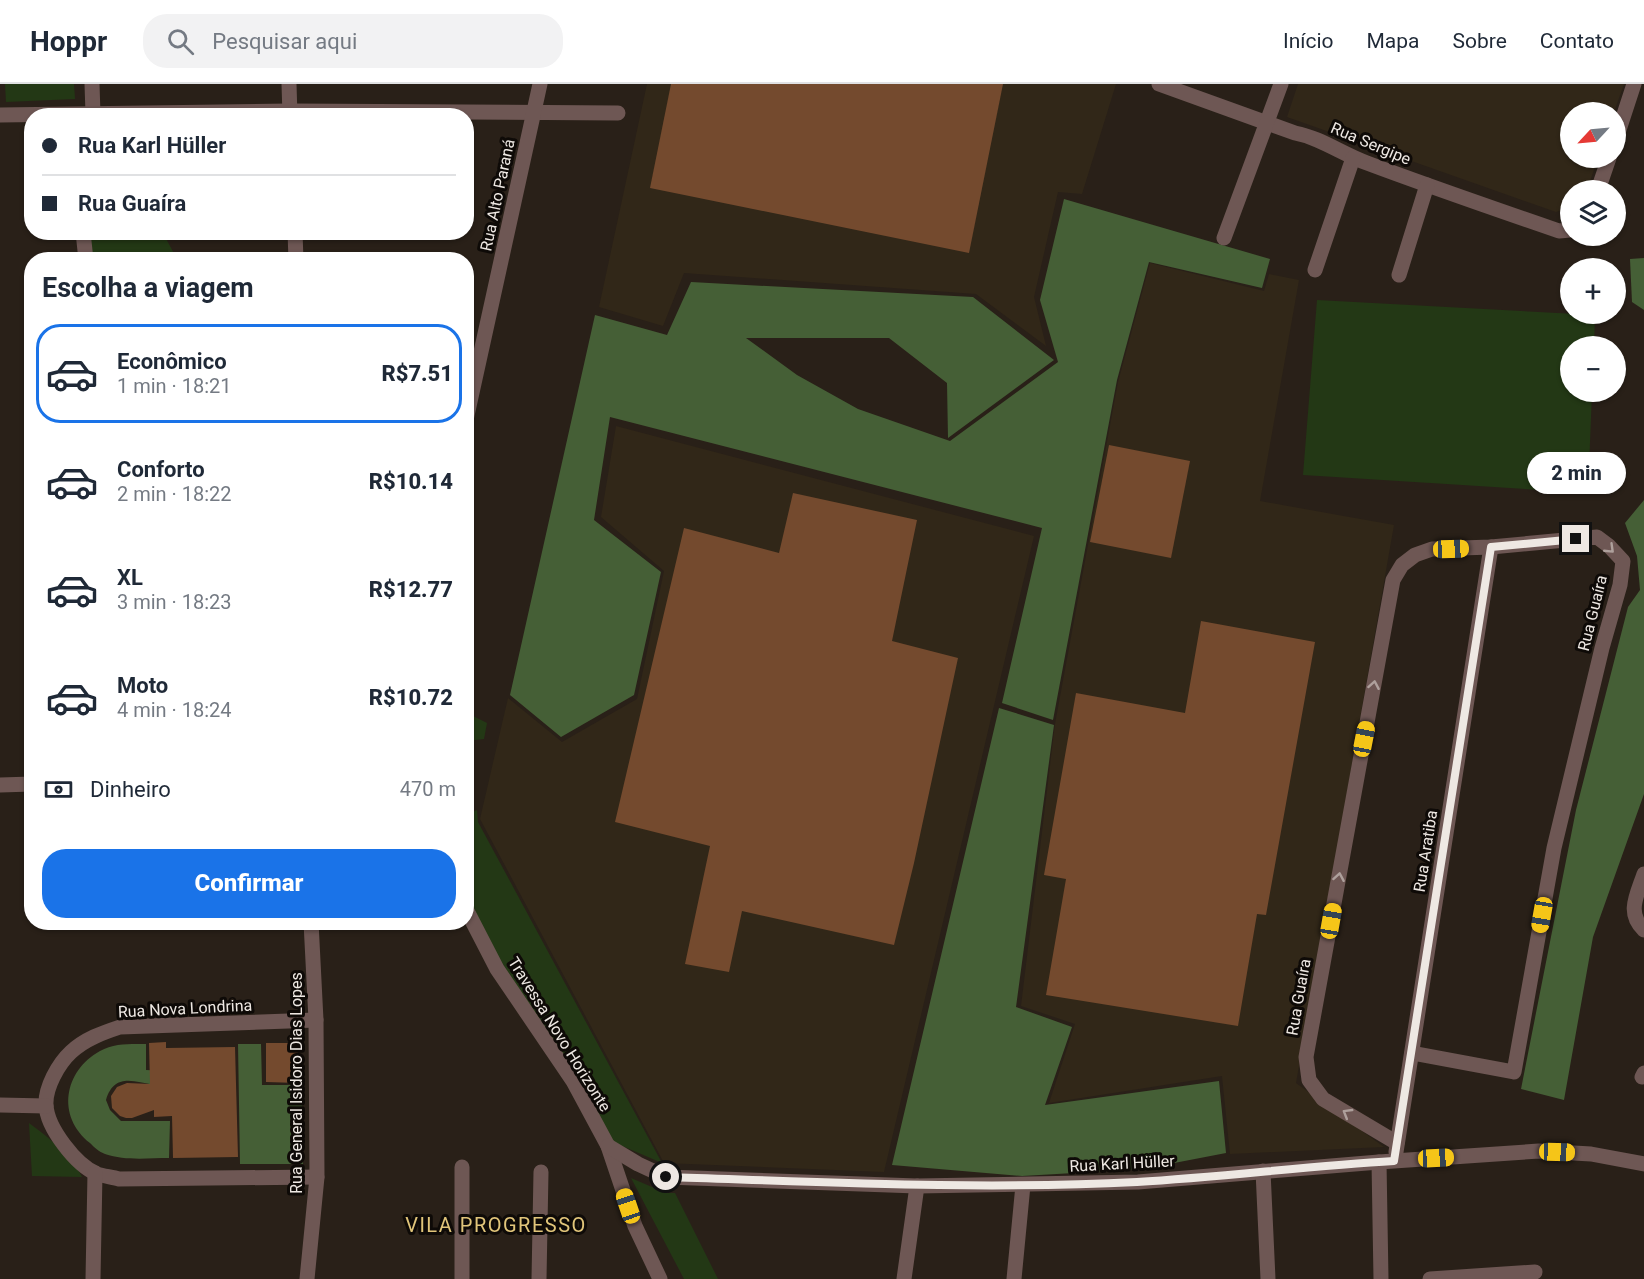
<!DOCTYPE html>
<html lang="pt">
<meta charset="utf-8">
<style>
body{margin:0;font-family:Roboto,sans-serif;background:#f2f2f3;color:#1f2937;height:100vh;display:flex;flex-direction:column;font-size:22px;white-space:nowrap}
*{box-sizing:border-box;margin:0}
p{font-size:20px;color:#747a83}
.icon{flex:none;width:33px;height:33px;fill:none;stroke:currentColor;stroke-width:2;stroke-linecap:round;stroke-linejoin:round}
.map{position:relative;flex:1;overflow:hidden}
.drawer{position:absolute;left:24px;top:168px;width:450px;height:678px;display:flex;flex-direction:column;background:#fff;border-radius:24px;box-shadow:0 2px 4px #0004}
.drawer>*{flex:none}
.hud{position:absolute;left:24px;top:24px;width:450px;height:132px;border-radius:24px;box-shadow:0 2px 4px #0004;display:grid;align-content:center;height:132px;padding:0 18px;background:#fff}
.needle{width:39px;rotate:244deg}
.tools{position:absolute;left:1560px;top:18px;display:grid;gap:12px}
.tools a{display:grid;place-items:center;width:66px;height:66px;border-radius:50%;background:#fff;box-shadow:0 2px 4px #0004;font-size:30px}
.end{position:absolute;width:27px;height:27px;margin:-14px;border:8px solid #eee8e3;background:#111;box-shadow:0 0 0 3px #111}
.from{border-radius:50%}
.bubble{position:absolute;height:42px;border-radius:21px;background:#fff;box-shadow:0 2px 4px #0004;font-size:20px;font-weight:800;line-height:42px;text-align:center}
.car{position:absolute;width:18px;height:36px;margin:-18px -9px;border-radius:8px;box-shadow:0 0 4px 2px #0007;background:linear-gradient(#f5c518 24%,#345 0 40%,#f5c518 0 76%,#345 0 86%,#f5c518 0)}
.hud b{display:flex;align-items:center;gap:21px;height:57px;font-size:22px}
.hud b+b{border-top:2px solid #e0e1e3}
.hud i{width:15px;height:15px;background:#1f2937}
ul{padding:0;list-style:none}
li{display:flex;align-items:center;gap:18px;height:99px;margin:0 12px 9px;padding:0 6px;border:3px solid transparent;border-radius:24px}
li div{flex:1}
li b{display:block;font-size:22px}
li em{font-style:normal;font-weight:800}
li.current{border-color:#1a73e8}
li>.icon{width:54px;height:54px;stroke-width:1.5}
h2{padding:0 18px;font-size:27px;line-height:72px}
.pay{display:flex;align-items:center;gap:15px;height:66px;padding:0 18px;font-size:22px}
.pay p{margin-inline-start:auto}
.primary-button{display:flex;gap:12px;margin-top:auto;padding:12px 18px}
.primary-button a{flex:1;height:69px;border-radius:24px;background:#1a73e8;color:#fff;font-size:24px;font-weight:800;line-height:69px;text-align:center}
header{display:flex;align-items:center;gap:36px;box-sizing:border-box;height:84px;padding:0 30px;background:#fff;border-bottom:2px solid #e0e1e3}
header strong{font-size:28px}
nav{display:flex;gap:33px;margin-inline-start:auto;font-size:21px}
.search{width:420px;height:54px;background:#f2f2f3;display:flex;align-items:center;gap:15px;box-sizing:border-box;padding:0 21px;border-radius:24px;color:#747a83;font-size:22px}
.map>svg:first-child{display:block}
.industrial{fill:#312718}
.green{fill:#233815}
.forest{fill:#455f36}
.building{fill:#744a2e}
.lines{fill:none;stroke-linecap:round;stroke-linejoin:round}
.minor{stroke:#6e5754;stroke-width:15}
.oneway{stroke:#aea09c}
.route{stroke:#eee8e3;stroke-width:8}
.labels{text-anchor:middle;stroke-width:6;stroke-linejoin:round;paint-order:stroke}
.street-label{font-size:16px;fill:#eee8e3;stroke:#0e0a07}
.quarter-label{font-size:20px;letter-spacing:1.5px;fill:#e1c57a;stroke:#0e0a07}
</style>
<header>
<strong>Hoppr</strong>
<div class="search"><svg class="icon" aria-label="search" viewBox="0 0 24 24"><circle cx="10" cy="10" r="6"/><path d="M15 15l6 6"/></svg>Pesquisar aqui</div>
<nav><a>Início</a><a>Mapa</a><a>Sobre</a><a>Contato</a></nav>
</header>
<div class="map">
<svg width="1644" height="1195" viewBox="0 0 1644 1195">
<rect width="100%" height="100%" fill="#292018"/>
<!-- industrial -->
<g class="industrial">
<path d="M 647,0 L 1116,0 L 1082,110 L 1058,108 L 1034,213 L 1046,262 L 976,210 L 684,189 L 663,242 L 599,223 Z"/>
<path d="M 1298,0 L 1624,0 L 1614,28 L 1570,28 L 1570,74 L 1598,74 L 1587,106 L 1570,106 L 1570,123 L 1556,128 L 1287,33 Z"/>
<path d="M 1150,179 L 1264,207 L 1269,190 L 1299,196 L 1260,417 L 1394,441 L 1296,999 L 1384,1063 L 1230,1070 L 1222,992 L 1049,1019 L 1075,940 L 1021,922 L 1055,640 L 1118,298 Z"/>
<path d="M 616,342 L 1034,452 L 884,1088 L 664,1079 L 480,735 L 508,614 L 562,658 L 637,615 L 664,487 L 601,433 Z"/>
</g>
<!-- green -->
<g class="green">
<path d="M 5,0 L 74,0 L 75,15 L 6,18 Z"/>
<path d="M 88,149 L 163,149 L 177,175 L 92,175 Z"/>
<path d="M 1317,216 L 1595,231 L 1594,262 L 1570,262 L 1570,308 L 1592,308 L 1588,409 L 1303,391 Z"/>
<path d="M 467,629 L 487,639 L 484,655 L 467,657 Z"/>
<path d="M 477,726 L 478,738 L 662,1079 L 613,1058 L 500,879 L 467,818 L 466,730 Z"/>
<path d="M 29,1039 C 48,1053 71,1071 82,1093 L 32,1092 Z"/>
<path d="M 631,1094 L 666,1109 L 675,1109 L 718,1195 L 684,1195 Z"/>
</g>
<!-- forest -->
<g class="forest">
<path d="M 1064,115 L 1270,175 L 1262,204 L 1149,178 L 1117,296 L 1053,636 L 1002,619 L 1042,444 L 610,333 L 594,436 L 661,488 L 634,611 L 561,653 L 510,611 L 595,231 L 667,251 L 691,198 L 973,213 L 1054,276 L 948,354 L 947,299 L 889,254 L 746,254 L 797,291 L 858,325 L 950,357 L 1058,278 L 1040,216 Z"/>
<path d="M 1644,174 L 1644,226 L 1632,218 L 1630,175 Z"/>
<path d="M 1644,416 L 1644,710 L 1593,853 L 1564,1016 L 1521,1005 L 1576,726 L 1628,523 L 1640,506 L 1637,472 L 1625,439 Z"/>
<path d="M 999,624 L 1054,641 L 1016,923 L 1072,943 L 1045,1021 L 1219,997 L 1226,1069 L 1143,1085 L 1022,1092 L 892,1081 Z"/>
<path d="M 146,960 L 146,986 L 169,987 L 154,1001 C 133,997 114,989 106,1016 L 110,1026 L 121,1037 L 170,1037 L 169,1074 C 148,1074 125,1077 105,1070 C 99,1068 94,1063 90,1059 C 56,1032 64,987 100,967 C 114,959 131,960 146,960 Z"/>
<path d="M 238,960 L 261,960 L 262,1001 L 302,1001 L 303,1080 L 240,1080 Z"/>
</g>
<!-- building -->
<g class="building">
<path d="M 671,0 L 1003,0 L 969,169 L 650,104 Z"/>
<path d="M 1109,361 L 1190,377 L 1171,474 L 1090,458 Z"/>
<path d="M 793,409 L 917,436 L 892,557 L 958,574 L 914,779 L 894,861 L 742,827 L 729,888 L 685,880 L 710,762 L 615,738 L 684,444 L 779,469 Z"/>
<path d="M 1201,537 L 1315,558 L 1266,831 L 1257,830 L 1238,942 L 1046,911 L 1066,795 L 1044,791 L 1076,609 L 1185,629 Z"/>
<path d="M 166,958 L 166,964 L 235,963 L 238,1073 L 173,1074 L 172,1032 L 154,1033 L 154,1026 L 132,1034 L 126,1034 L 120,1032 L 112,1024 L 111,1012 L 117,1003 L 127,999 L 150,1000 L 149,959 Z"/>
<path d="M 266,959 L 298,959 L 298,999 L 266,998 Z"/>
</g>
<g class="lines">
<!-- minor -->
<g class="minor">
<path d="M 92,0 L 93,30"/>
<path d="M 289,0 L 290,32"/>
<path d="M 1159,0 L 1295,49 C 1321,54 1342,70 1367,79 C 1431,103 1495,125 1559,147 L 1570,146"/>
<path d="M 0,31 L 290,27 L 618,29"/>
<path d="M 1616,55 L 1634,0"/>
<path d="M 1598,106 L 1609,74"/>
<path d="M 83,148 L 86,176"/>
<path d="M 295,148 L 296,176"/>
<path d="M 1224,154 L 1281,0"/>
<path d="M 1315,186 L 1353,74"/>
<path d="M 1399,191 L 1427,101"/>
<path d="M 466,336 L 540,0"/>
<path d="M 0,701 L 32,700"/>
<path d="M 1644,790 C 1637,811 1626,829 1644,846"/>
<path d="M 466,825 L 497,885 L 573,997 L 608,1062 L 635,1142 L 660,1195"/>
<path d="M 316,936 L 120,943 C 102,949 85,955 71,968 C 58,980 45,1004 46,1021 C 47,1044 76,1081 97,1090 C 103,1092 112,1093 119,1095 L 317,1093"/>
<path d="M 1642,993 L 1644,989"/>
<path d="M 0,1021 L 46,1022"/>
<path d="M 1397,1059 L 1323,1015 L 1309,996 L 1306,973 L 1393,496 L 1402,481 L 1415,471 L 1432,465 L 1491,463 L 1597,453 L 1609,462 L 1623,477 L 1620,501 L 1602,564 L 1554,764 L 1514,988 L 1412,969"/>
<path d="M 608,1062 L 638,1080 L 666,1093 L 917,1102 L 1138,1098 L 1379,1078 L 1539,1067 L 1591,1070 L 1644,1080"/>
<path d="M 1396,1068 L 1491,463"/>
<path d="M 1379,1078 L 1381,1195"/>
<path d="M 1263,1087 L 1268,1195"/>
<path d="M 93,1195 L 95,1089"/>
<path d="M 307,1195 L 317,1093 L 316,936 L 311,838"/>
<path d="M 462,1195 L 462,1083"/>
<path d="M 539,1195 L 541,1088"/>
<path d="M 904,1195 L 917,1102"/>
<path d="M 1014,1195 L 1023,1101"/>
<path d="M 1430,1195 L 1535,1188"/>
</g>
</g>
<!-- one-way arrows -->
<defs><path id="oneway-chevron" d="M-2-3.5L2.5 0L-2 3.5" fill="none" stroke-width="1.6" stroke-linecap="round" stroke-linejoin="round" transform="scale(1.5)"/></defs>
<g class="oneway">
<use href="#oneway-chevron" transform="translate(1610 465) rotate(44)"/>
<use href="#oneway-chevron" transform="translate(1374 601) rotate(-80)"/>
<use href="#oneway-chevron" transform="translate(1339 793) rotate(-80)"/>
<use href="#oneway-chevron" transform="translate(1347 1029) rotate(-149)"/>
</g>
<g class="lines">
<!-- route -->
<path class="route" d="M 666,1093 C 823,1098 980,1106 1137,1098 C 1223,1093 1308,1082 1394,1077 L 1491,463 L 1576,455"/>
</g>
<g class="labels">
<!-- street labels -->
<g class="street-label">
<text transform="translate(1371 59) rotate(23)" y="6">Rua Sergipe</text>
<text transform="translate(497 111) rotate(-78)" y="6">Rua Alto Paraná</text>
<text transform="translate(1592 529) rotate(-76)" y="6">Rua Guaíra</text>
<text transform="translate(1425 767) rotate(-81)" y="6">Rua Aratiba</text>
<text transform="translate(1298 913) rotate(-80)" y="6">Rua Guaíra</text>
<text transform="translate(185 924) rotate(-3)" y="6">Rua Nova Londrina</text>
<text transform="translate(560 950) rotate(58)" y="6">Travessa Novo Horizonte</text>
<text transform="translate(296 999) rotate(-90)" y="6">Rua General Isidoro Dias Lopes</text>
<text transform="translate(1122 1079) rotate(-3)" y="6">Rua Karl Hüller</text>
</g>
<!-- quarter labels -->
<g class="quarter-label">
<text x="496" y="1148">VILA PROGRESSO</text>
</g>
</g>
</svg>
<div class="tools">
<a><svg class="needle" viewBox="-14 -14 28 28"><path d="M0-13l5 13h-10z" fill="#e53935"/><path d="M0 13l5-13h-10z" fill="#747a83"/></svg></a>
<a><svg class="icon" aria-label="layers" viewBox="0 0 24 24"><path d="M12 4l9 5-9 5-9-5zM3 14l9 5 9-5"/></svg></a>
<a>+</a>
<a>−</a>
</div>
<i class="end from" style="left:666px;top:1093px"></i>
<i class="end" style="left:1576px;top:455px"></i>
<div class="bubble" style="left:1527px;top:368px;width:99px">2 min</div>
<i class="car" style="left:1451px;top:465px;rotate:88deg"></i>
<i class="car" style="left:1364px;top:655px;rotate:11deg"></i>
<i class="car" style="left:1542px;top:831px;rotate:190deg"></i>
<i class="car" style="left:1331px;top:837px;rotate:10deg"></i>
<i class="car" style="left:1557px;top:1068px;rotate:92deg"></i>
<i class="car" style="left:1436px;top:1074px;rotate:87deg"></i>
<i class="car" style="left:628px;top:1122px;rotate:341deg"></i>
<div class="hud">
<b><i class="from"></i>Rua Karl Hüller</b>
<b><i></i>Rua Guaíra</b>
</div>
<section class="drawer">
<h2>Escolha a viagem</h2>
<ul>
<li class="current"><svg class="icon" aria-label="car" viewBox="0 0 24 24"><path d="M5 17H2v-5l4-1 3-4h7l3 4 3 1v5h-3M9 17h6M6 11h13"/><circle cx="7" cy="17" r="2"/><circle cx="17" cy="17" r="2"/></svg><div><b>Econômico</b><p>1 min · 18:21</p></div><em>R$7.51</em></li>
<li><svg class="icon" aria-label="car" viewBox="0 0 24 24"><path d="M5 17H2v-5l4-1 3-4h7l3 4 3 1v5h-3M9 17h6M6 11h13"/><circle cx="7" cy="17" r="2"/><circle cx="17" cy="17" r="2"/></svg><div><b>Conforto</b><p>2 min · 18:22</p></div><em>R$10.14</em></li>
<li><svg class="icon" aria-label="car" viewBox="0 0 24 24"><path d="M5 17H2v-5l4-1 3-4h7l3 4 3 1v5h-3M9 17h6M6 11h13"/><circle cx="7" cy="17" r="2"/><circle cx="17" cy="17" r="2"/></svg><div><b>XL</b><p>3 min · 18:23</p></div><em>R$12.77</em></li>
<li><svg class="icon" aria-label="car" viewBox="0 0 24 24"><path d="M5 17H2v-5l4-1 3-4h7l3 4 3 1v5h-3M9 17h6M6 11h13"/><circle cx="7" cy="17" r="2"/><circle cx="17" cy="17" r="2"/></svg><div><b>Moto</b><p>4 min · 18:24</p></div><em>R$10.72</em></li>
</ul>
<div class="pay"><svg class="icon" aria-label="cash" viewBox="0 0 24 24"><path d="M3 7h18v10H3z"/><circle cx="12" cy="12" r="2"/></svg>Dinheiro<p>470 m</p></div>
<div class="primary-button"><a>Confirmar</a></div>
</section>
</div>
